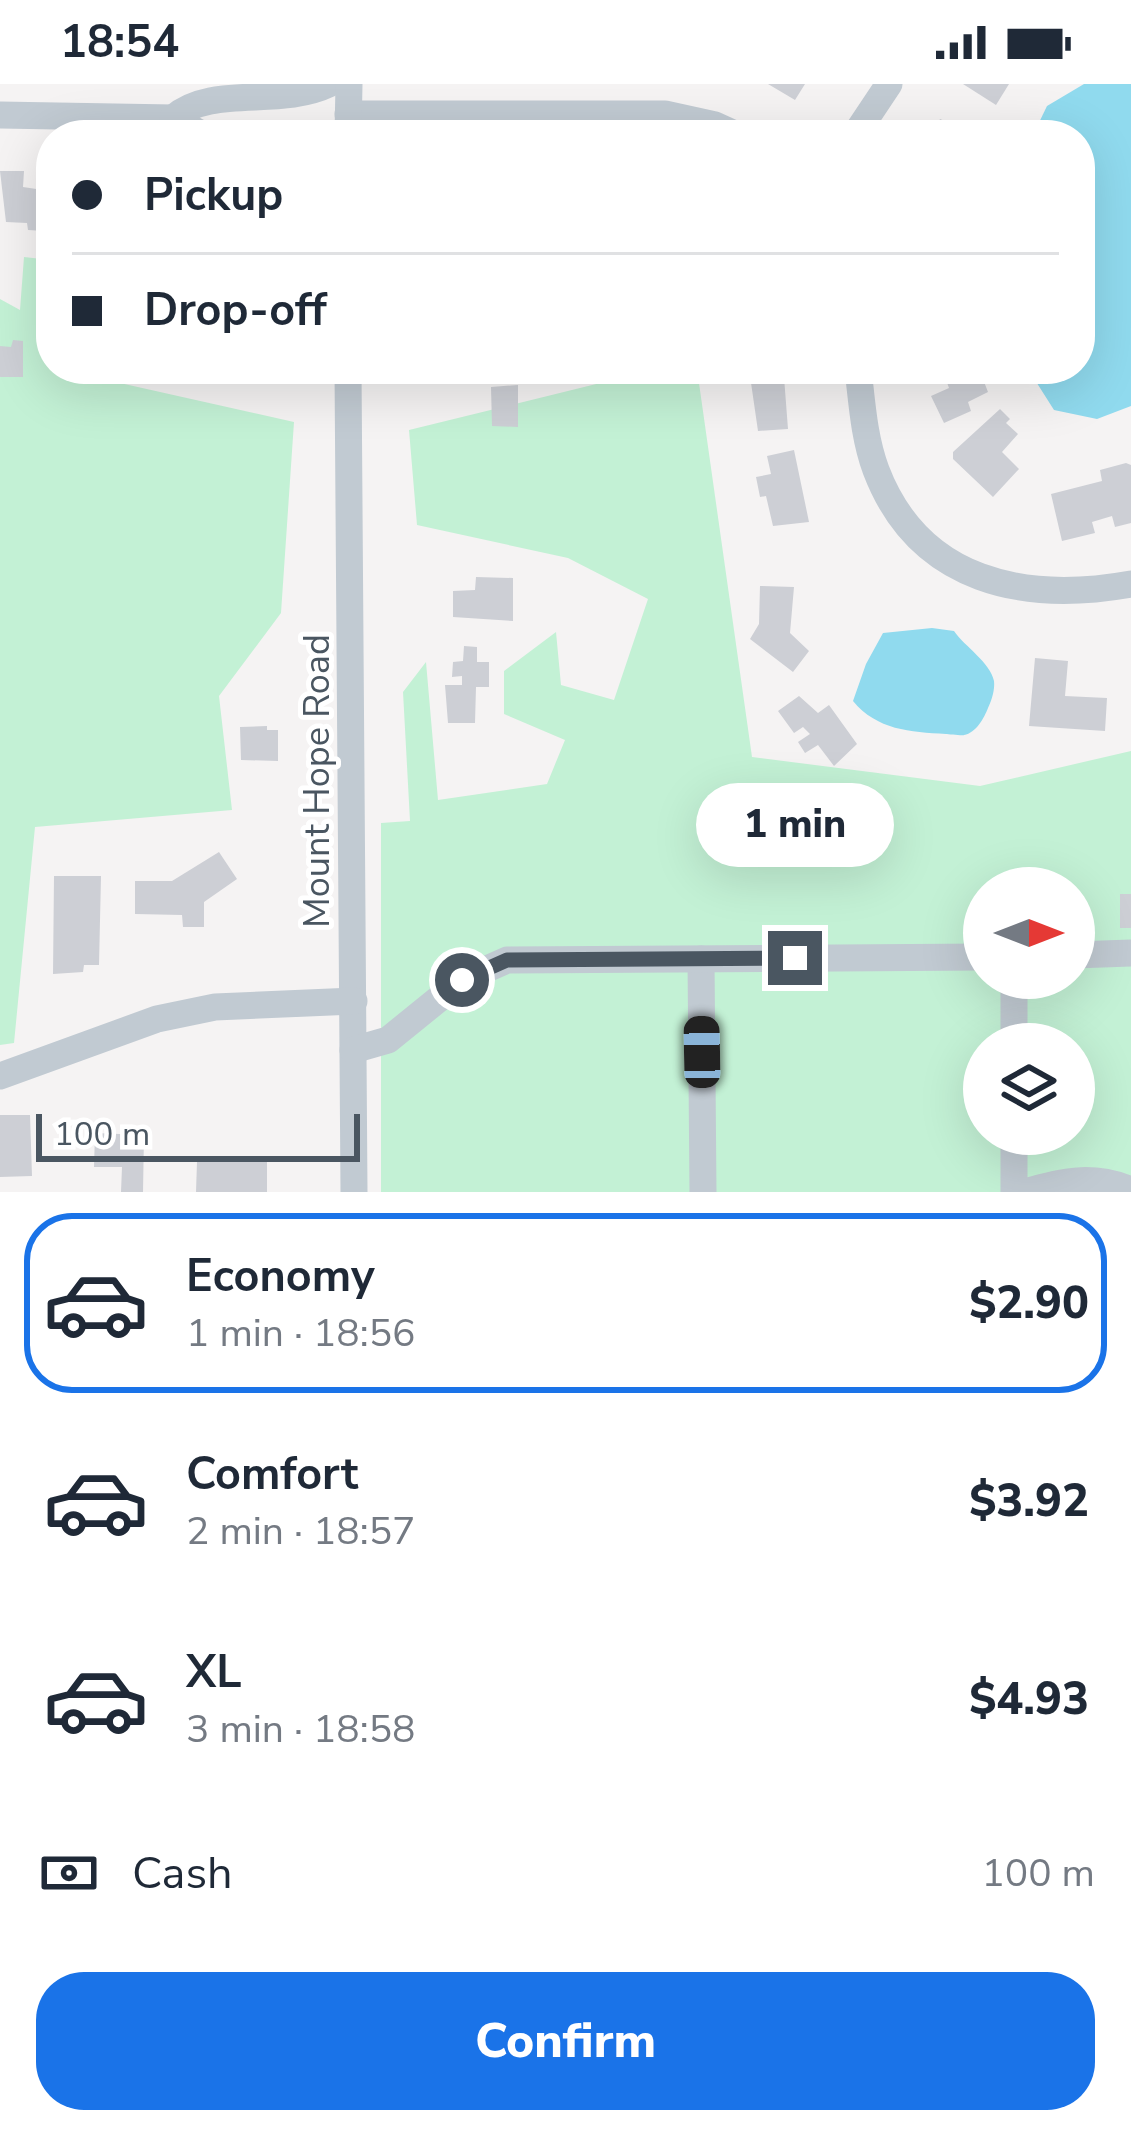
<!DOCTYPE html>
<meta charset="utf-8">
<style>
body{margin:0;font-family:"Nunito Sans",sans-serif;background:#f6f6f7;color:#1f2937;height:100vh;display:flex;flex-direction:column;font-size:45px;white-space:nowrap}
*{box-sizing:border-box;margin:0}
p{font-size:39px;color:#747a83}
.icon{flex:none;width:66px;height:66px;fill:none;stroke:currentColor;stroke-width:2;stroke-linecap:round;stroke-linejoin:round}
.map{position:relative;height:1108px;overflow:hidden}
.panel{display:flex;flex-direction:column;background:#fff;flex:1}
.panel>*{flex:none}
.banner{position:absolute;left:36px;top:36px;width:1059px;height:264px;border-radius:48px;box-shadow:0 12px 48px #0002;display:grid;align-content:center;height:264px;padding:0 36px;background:#fff}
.needle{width:78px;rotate:90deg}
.buttons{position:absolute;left:963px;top:783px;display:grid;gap:24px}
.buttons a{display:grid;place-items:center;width:132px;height:132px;border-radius:50%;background:#fff;box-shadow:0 12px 48px #0002;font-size:60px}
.scale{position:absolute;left:36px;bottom:30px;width:324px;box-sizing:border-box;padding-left:12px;border:6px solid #4a5661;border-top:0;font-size:33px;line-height:42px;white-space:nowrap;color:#4a5661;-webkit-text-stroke:9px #fff;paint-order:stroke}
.end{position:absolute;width:54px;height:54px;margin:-27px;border:15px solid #4a5661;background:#fff;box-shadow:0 0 0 6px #fff}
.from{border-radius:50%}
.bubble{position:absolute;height:84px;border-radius:42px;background:#fff;box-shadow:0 12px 48px #0002;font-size:39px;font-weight:800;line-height:84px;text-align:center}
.car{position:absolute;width:36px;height:72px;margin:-36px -18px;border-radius:15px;box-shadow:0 0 9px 3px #0007;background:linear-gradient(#222 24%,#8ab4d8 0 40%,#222 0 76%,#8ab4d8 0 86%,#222 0)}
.banner b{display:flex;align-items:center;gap:42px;height:114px;font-size:45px}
.banner b+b{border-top:3px solid #e0e1e3}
.banner i{width:30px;height:30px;background:#1f2937}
ul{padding:21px 0 0;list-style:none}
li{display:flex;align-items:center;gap:36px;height:180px;margin:0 24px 18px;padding:0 12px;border:6px solid transparent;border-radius:48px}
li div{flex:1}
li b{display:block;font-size:45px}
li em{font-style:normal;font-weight:800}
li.active{border-color:#1a73e8}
li>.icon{width:108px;height:108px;stroke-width:1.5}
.pay{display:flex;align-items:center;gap:30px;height:132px;padding:0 36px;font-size:45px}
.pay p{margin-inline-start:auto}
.button{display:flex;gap:24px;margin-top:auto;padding:24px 36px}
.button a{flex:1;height:138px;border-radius:48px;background:#1a73e8;color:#fff;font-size:48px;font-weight:800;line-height:138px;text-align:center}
.status{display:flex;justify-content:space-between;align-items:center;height:84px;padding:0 60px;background:#fff;direction:ltr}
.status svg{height:33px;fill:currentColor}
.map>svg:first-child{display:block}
.green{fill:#c3f1d5;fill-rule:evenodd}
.water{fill:#90daee}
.building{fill:#cdcfd5}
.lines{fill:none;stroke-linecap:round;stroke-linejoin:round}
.minor{stroke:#c1cad2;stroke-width:27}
.route{stroke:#4a5661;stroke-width:15}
.labels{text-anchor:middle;stroke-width:10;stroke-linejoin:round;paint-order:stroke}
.street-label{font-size:36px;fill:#4a5661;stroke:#fff}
</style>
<div class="status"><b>18:54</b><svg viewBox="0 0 49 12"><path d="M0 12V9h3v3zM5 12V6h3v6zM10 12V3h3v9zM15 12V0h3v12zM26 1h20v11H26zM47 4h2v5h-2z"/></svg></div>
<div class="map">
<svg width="1131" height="1108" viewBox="0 0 1131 1108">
<rect width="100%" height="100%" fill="#f5f3f3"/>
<!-- green -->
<g class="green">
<path d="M 24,173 L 51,176 L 51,285 L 110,285 L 111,297 L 294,338 L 281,529 L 219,612 L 232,726 L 35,743 L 14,959 L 0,961 L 0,215 L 20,226 Z"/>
<path d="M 657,285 L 697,285 L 752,673 L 980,702 L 1131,667 L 1131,1108 L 381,1108 L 381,739 L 410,737 L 403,608 L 426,578 L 438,716 L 547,700 L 565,656 L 504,630 L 504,587 L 556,548 L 561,601 L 614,616 L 648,515 L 568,474 L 417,441 L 409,346 ZM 984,804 L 1074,804 L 1074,894 L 984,894 ZM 984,960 L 1074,960 L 1074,1050 L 984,1050 Z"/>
</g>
<!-- water -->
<g class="water">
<path d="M 1084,0 L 1131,0 L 1131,322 L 1097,335 L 1054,326 L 1028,285 L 1080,285 L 1080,51 L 1033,51 L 1047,22 Z"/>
<path d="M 932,544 L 954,547 C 965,563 990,578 994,597 C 995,605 992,616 988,624 C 984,634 976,649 964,651 C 963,652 948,650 946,650 C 910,648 877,646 853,617 L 866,580 L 883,549 Z"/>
</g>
<!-- building -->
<g class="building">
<path d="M 768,0 L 805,0 L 795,16 Z"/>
<path d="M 963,0 L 1009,0 L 996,21 Z"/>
<path d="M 940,35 L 977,51 L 933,51 Z"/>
<path d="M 0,87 L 24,87 L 23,103 L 43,106 L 44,147 L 28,146 L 27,139 L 6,138 Z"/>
<path d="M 13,256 L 23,257 L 23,293 L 0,293 L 0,262 L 11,263 Z"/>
<rect x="494" y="285" width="22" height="7"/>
<path d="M 749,285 L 791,285 L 791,293 L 784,293 L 788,345 L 758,347 Z"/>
<path d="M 942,285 L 979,285 L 988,308 L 968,318 L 971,327 L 944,339 L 931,312 L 949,304 Z"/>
<path d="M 518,301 L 518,343 L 492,342 L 491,303 Z"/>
<path d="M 1000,325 L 1010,335 L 1006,339 L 1018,350 L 1002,368 L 1019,385 L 993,413 L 953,375 L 953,368 Z"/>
<path d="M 794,366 L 809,438 L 773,442 L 766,412 L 760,413 L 756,393 L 771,390 L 767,372 Z"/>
<path d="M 1126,379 L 1131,381 L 1131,439 L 1115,443 L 1112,432 L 1092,438 L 1095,449 L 1062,457 L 1051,410 L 1102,397 L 1100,386 Z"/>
<path d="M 476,493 L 513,494 L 513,537 L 453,533 L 453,507 L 475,506 Z"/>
<path d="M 760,502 L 794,503 L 790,549 L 809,567 L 793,588 L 750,555 L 759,540 Z"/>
<path d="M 464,562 L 477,563 L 477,578 L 489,578 L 489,603 L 476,603 L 475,639 L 448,639 L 445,601 L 462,601 L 462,592 L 452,593 L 453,578 L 463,577 Z"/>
<path d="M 1035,574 L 1068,577 L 1065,612 L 1107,614 L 1105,647 L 1029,642 Z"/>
<path d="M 799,612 L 818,629 L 829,621 L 857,660 L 834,682 L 818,661 L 805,669 L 798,658 L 810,650 L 803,643 L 794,649 L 778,627 Z"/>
<path d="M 267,642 L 267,646 L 278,646 L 278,677 L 241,676 L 240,643 Z"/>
<path d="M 219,768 L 237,795 L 204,818 L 204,843 L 183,843 L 182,831 L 135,830 L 135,797 L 172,797 Z"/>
<path d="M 54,792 L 101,792 L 99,881 L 84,881 L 83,888 L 53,890 Z"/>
<rect x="1120" y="810" width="11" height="34"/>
<path d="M 0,1031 L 30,1031 L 32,1092 L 0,1093 Z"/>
<path d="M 95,1049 L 144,1051 L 143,1108 L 121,1108 L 122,1083 L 94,1083 Z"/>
<path d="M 197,1078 L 267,1078 L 267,1108 L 196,1108 Z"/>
</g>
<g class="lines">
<!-- minor -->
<g class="minor">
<path d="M 348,30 L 665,30 L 715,41 L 737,51"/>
<path d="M 0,31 L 173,34 L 203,51"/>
<path d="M 173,34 C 211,0 280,24 329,0"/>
<path d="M 348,51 L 349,0"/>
<path d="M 855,51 L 889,0"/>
<path d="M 348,285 L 354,1108"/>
<path d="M 858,285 C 862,319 864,354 876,386 C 919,499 1025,519 1131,500"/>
<path d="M 1074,871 L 1131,869"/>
<path d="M 701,875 L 703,1108"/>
<path d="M 1014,960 L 1014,894"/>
<path d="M 353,966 L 388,956 L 462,896 L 507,876 L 984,873"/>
<path d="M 0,992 L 157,935 L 215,923 L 354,917"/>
<path d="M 1014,1108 L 1014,1050"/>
<path d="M 1025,1108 C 1062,1097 1093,1090 1131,1106"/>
</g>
</g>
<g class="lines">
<!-- route -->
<path class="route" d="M 462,896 L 507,876 L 795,874"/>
</g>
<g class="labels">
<!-- street labels -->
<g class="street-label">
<text transform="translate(316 697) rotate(-90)" y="13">Mount Hope Road</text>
</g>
</g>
</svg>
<div class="buttons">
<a><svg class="needle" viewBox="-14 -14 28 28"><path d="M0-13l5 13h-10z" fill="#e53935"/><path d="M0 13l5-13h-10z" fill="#747a83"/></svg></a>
<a><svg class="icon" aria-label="layers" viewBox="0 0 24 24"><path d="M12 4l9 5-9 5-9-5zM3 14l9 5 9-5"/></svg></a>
</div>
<div class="scale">100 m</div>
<i class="end from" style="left:462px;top:896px"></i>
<i class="end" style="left:795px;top:874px"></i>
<div class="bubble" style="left:696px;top:699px;width:198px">1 min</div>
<i class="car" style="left:702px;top:968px;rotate:359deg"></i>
<div class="banner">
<b><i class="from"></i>Pickup</b>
<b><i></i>Drop-off</b>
</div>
</div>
<section class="panel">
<ul>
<li class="active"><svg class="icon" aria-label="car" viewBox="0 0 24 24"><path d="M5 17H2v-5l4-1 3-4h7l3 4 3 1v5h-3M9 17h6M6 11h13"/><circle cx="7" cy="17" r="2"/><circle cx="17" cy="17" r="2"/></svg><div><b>Economy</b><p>1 min · 18:56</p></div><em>$2.90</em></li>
<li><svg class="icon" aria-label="car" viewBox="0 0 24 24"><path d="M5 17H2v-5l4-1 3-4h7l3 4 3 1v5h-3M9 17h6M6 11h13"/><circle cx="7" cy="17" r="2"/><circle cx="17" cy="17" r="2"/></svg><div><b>Comfort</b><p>2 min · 18:57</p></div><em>$3.92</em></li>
<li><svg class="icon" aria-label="car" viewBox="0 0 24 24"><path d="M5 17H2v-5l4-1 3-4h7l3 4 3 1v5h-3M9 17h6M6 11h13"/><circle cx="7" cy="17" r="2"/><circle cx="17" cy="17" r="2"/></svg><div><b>XL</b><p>3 min · 18:58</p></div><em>$4.93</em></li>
</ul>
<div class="pay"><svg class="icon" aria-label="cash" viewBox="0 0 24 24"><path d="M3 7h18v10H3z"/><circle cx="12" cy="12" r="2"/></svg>Cash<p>100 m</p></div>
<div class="button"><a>Confirm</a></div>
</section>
